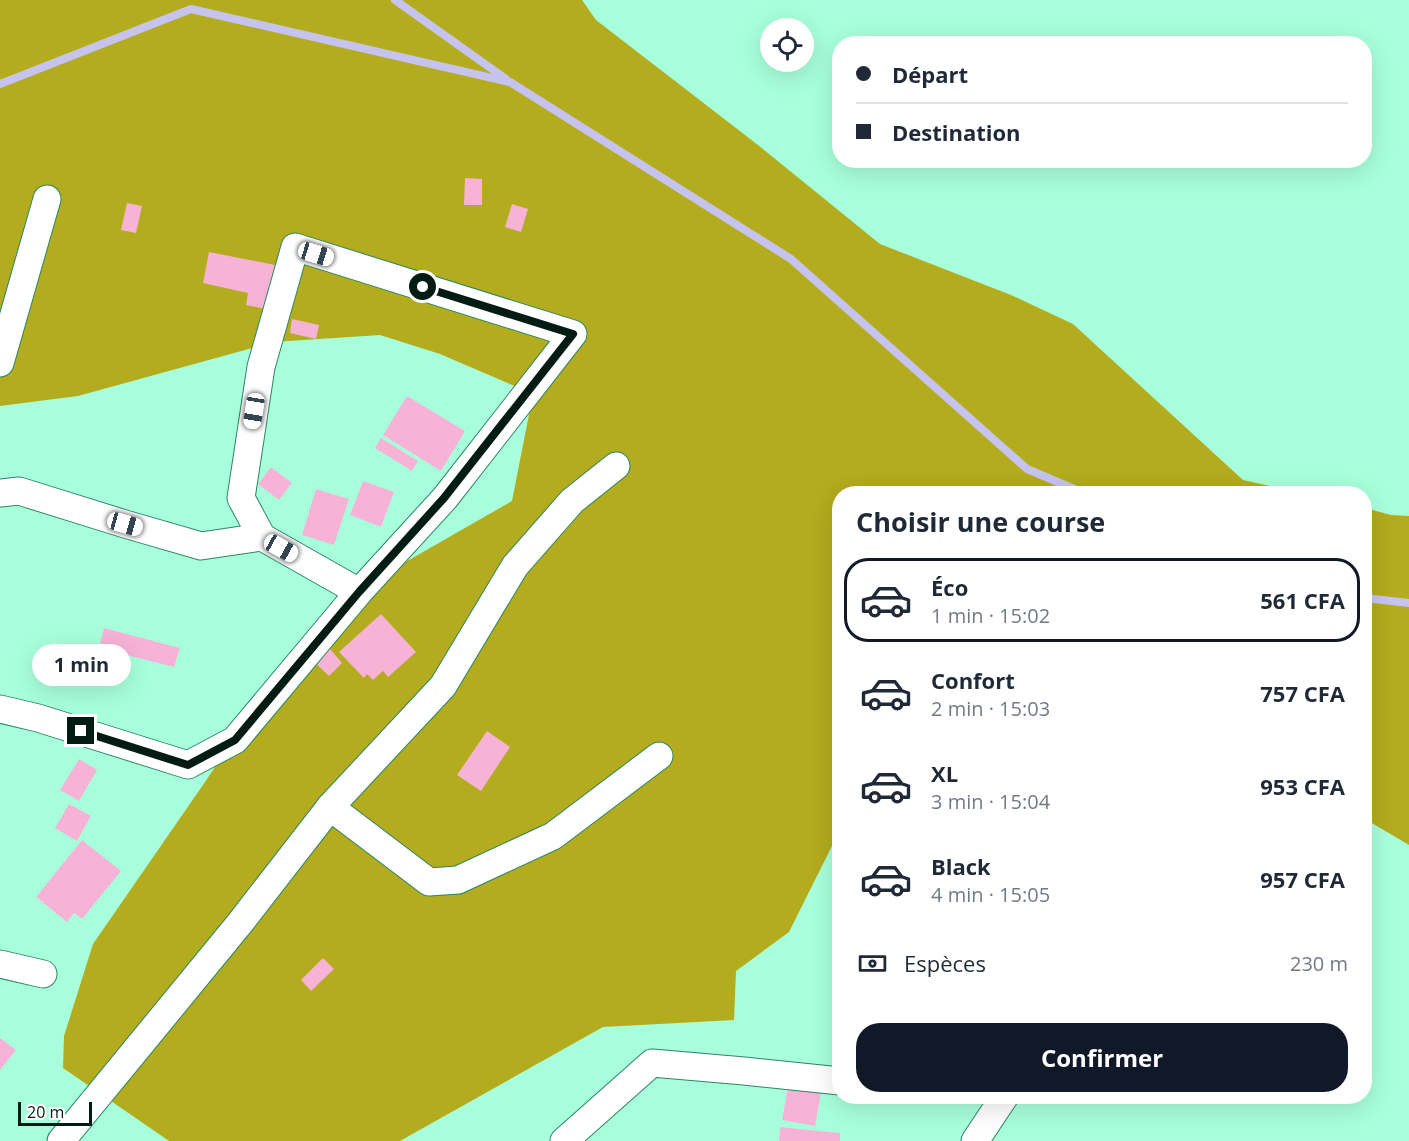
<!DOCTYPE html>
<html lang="fr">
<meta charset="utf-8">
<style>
body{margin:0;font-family:"Open Sans",sans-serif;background:#f6f6f7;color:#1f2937;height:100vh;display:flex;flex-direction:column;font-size:22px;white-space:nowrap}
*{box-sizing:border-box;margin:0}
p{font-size:20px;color:#747a83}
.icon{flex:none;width:33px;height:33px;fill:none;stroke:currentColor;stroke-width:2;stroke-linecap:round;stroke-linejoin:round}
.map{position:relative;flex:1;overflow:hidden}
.details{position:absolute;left:832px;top:486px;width:540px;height:618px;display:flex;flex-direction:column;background:#fff;border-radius:24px;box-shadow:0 6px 24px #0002}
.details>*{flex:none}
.top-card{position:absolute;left:832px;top:36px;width:540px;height:132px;border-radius:24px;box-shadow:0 6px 24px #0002;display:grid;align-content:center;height:132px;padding:0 24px;background:#fff}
.fabs{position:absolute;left:760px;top:18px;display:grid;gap:12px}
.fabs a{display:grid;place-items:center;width:54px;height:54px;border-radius:50%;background:#fff;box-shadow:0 6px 24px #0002;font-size:30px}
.scale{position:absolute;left:18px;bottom:15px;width:74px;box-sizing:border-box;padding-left:6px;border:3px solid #021c13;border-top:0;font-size:16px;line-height:21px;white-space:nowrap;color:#021c13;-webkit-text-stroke:4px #fff;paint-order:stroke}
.end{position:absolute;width:27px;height:27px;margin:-14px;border:8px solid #021c13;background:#fff;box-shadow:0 0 0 3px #fff}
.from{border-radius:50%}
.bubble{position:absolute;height:42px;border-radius:21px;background:#fff;box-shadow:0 6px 24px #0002;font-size:20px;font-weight:700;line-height:42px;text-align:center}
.car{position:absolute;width:18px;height:36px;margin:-18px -9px;border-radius:8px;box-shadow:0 0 4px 2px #0007;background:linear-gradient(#fff 24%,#345 0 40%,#fff 0 76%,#345 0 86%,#fff 0)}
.top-card b{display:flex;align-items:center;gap:21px;height:57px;font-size:22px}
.top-card b+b{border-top:2px solid #e0e1e3}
.top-card i{width:15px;height:15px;background:#1f2937}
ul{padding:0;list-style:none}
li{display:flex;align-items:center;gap:18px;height:84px;margin:0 12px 9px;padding:0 12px;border:3px solid transparent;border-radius:24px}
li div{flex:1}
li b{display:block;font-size:22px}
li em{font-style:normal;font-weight:700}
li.current{border-color:#111827}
li>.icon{width:54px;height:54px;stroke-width:1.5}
h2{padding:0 24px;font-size:27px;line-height:72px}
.pay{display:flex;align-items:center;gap:15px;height:66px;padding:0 24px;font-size:22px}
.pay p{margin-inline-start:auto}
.primary-button{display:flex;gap:12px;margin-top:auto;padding:12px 24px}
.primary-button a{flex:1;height:69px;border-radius:24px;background:#111827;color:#fff;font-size:24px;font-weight:700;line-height:69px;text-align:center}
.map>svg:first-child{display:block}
.forest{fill:#b3ac1e}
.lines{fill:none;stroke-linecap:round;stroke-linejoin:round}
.stream{stroke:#c6c4ef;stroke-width:8}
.building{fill:#f6b3d6}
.minor-casing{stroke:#2b8667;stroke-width:29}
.minor{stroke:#fff;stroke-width:27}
.route{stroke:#021c13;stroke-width:8}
</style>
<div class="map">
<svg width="1409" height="1141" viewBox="0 0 1409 1141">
<rect width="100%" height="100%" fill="#a8ffdb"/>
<!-- forest -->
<g class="forest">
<path d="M 0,0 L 582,0 L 596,20 L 758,145 L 880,244 L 1011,295 L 1073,324 L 1243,480 L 1301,493 L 840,494 L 840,836 L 832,846 L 789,932 L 736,971 L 734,1020 L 603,1027 L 400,1141 L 169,1141 L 63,1068 L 64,1036 L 93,944 L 205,782 L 297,644 L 388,572 L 512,501 L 533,394 L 440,354 L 380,335 L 274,342 L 78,396 L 0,406 Z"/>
<path d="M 1365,508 L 1391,515 L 1409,516 L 1409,845 L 1365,819 Z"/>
</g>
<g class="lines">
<!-- stream -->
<g class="stream">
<path d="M 395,0 L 506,79"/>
<path d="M 0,84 L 191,9 L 510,82 L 791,259 L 1027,469 L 1086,494"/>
<path d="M 1365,598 L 1409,603"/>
</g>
</g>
<!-- building -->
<g class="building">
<path d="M 465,178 L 482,179 L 482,205 L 464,205 Z"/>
<path d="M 127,203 L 142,206 L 136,233 L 121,230 Z"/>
<path d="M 512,204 L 528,209 L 521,232 L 505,227 Z"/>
<path d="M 209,252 L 275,265 L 266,309 L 246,305 L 248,293 L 203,283 Z"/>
<path d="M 292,319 L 319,325 L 316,339 L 290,333 Z"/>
<path d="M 407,396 L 465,431 L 441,471 L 383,435 Z"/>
<path d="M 381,438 L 418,461 L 412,471 L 375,448 Z"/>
<path d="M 271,467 L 292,483 L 279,500 L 258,484 Z"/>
<path d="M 363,481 L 394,492 L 381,527 L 350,515 Z"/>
<path d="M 316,489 L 349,499 L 334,545 L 302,535 Z"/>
<path d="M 381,614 L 416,652 L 388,677 L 383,671 L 373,680 L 367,674 L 364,678 L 339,652 Z"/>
<path d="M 104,628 L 180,648 L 174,667 L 99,648 Z"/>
<path d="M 325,643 L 342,663 L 329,676 L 308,656 Z"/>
<path d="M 487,731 L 510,747 L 481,791 L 457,775 Z"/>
<path d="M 79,759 L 97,770 L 79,801 L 60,790 Z"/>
<path d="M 69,804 L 91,816 L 77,841 L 55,828 Z"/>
<path d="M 82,840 L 121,871 L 82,919 L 74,913 L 67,922 L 36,897 Z"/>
<path d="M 323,958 L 334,969 L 311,991 L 301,980 Z"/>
<path d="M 0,1038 L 16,1050 L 0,1070 Z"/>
<path d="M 789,1081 L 822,1087 L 815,1126 L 782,1120 Z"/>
<path d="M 780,1127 L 840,1133 L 840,1141 L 779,1141 Z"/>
</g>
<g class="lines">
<defs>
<g id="minor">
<path d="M 0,363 L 47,199"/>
<path d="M 0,493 L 19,491 L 125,524 L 201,546 L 262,537"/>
<path d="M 0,709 L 38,718 L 188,765 L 235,740 L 359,592 L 445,498 L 573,334 L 295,247 L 261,367 L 241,498 L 262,537 L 359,592"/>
<path d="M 330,807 L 429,882 L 458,880 L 553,836 L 659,756"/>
<path d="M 0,964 L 43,974"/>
<path d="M 61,1141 L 240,923 L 330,807 L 443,686 L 515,566 L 572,501 L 616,466"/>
<path d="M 564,1141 L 652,1063 L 744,1071 L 840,1081"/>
<path d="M 975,1141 L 1005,1096"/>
</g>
</defs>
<!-- minor casing -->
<use href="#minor" class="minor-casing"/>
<!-- minor -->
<use href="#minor" class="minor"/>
</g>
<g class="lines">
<!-- route -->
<path class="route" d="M 81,731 L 188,765 L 235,740 L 359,592 L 444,498 L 573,334 L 423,287"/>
</g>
</svg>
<div class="fabs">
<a><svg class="icon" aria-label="locate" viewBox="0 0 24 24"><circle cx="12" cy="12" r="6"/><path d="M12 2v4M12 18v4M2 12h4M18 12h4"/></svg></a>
</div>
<div class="scale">20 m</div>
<i class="end from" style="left:423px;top:287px"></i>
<i class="end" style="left:81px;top:731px"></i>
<div class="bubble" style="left:32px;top:644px;width:99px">1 min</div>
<i class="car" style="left:316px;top:254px;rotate:107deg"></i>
<i class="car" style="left:254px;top:411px;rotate:189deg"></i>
<i class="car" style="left:125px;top:524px;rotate:106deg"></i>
<i class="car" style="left:281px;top:548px;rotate:119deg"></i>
<div class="top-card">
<b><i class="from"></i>Départ</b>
<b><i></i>Destination</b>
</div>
<section class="details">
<h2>Choisir une course</h2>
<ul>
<li class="current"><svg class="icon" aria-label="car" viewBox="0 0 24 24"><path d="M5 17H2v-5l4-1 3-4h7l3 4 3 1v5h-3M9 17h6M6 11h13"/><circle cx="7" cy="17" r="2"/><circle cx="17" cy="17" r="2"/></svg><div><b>Éco</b><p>1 min · 15:02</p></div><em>561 CFA</em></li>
<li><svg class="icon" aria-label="car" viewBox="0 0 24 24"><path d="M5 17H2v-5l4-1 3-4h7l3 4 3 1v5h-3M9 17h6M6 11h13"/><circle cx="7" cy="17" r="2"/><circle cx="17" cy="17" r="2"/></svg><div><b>Confort</b><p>2 min · 15:03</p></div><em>757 CFA</em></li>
<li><svg class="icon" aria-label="car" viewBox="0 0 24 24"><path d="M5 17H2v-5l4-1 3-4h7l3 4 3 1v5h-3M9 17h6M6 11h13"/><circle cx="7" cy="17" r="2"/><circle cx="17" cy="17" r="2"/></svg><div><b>XL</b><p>3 min · 15:04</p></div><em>953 CFA</em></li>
<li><svg class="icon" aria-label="car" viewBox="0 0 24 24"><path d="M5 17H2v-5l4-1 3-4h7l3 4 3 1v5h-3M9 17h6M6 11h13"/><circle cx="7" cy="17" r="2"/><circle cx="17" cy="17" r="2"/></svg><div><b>Black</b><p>4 min · 15:05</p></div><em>957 CFA</em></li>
</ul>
<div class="pay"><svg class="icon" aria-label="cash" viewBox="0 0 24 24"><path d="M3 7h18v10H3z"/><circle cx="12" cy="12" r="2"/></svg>Espèces<p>230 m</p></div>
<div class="primary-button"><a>Confirmer</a></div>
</section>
</div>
